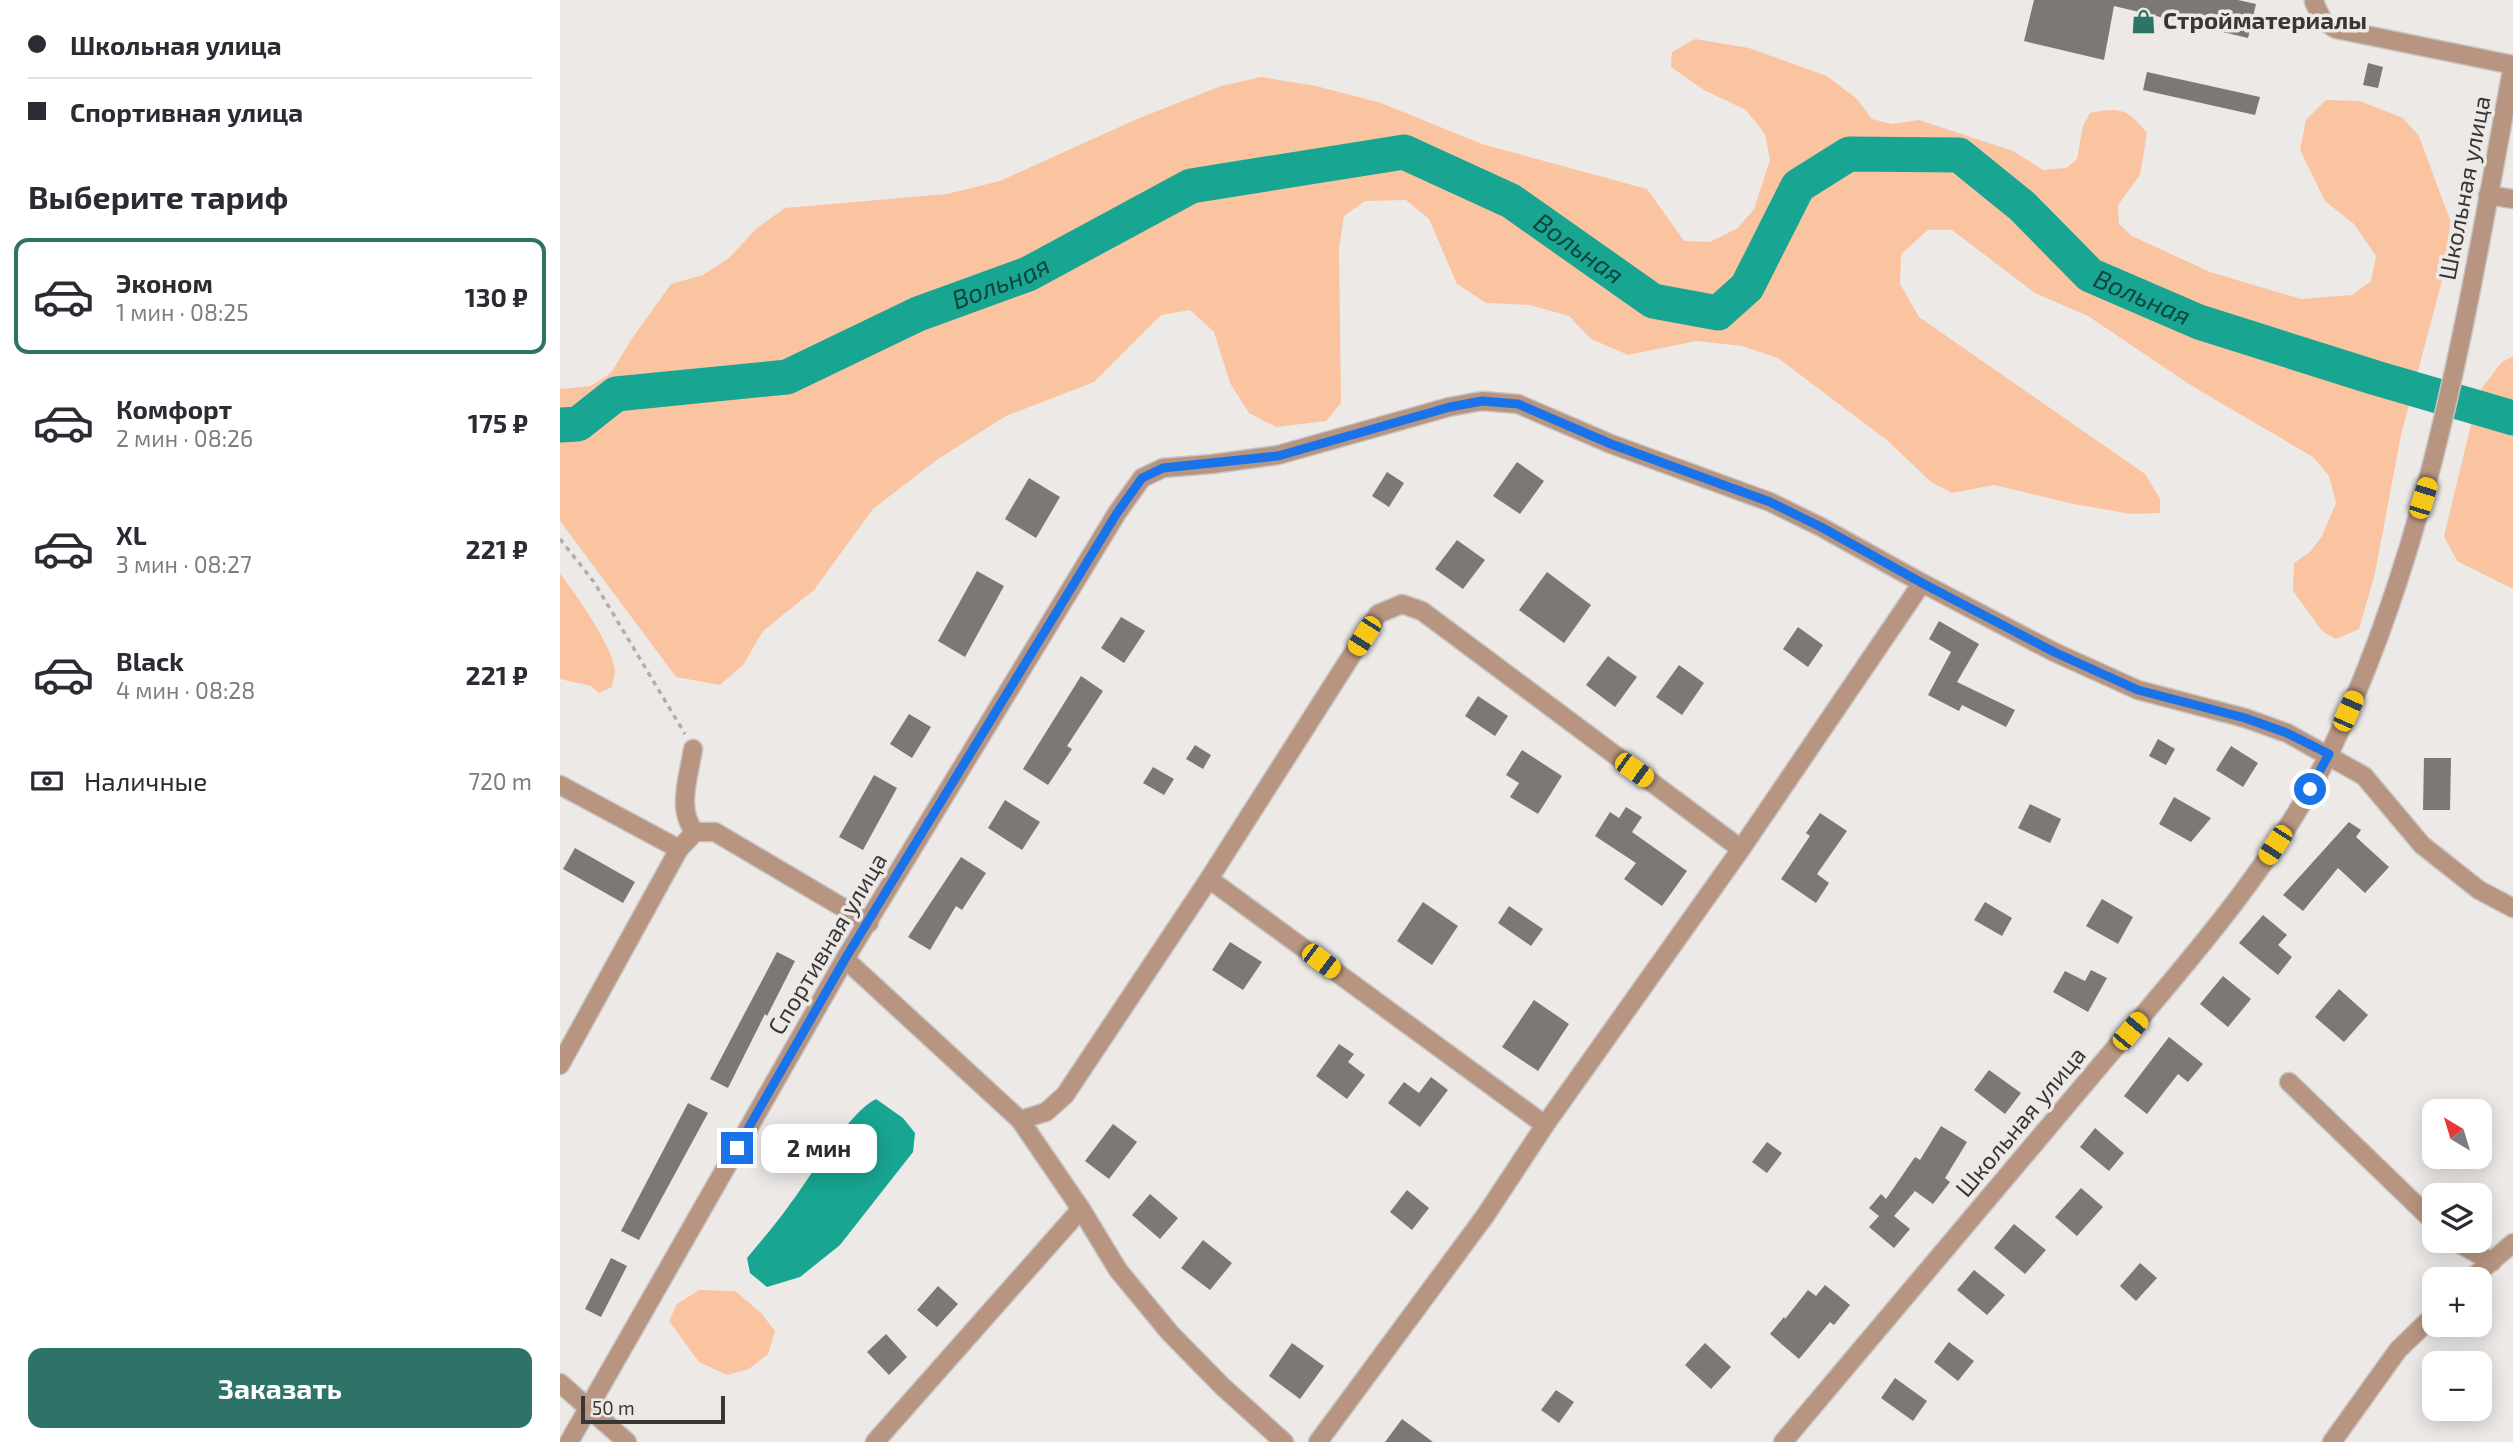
<!DOCTYPE html>
<html lang="ru">
<meta charset="utf-8">
<style>
body{margin:0;font-family:"Exo 2",sans-serif;background:#f2f2f3;color:#2b2b33;height:100vh;display:flex;flex-direction:column;font-size:26px;white-space:nowrap}
*{box-sizing:border-box;margin:0}
p{font-size:23px;color:#7c7c81}
.icon{flex:none;width:38px;height:38px;fill:none;stroke:currentColor;stroke-width:2;stroke-linecap:round;stroke-linejoin:round}
.map{position:relative;flex:1;overflow:hidden}
.side{display:flex;flex-direction:column;background:#fff;width:560px}
.side>*{flex:none}
.guide{display:grid;align-content:center;height:154px;padding:0 28px;background:#fff}
.needle{width:46px;rotate:322deg}
.buttons{position:absolute;left:1862px;top:1099px;display:grid;gap:14px}
.buttons a{display:grid;place-items:center;width:70px;height:70px;border-radius:14px;background:#fff;box-shadow:0 4px 18px #0003;font-size:35px}
.scale{position:absolute;left:21px;bottom:18px;width:144px;box-sizing:border-box;padding-left:7px;border:4px solid #383736;border-top:0;font-size:19px;line-height:24px;white-space:nowrap;color:#383736;-webkit-text-stroke:5px #ece9e7;paint-order:stroke}
.end{position:absolute;width:32px;height:32px;margin:-16px;border:9px solid #1a73e8;background:#fff;box-shadow:0 0 0 4px #fff}
.from{border-radius:50%}
.bubble{position:absolute;height:49px;border-radius:14px;background:#fff;box-shadow:0 4px 18px #0003;font-size:23px;font-weight:700;line-height:49px;text-align:center}
.car{position:absolute;width:21px;height:42px;margin:-21px -10px;border-radius:9px;box-shadow:0 0 5px 2px #0007;background:linear-gradient(#f5c518 24%,#345 0 40%,#f5c518 0 76%,#345 0 86%,#f5c518 0)}
.guide b{display:flex;align-items:center;gap:24px;height:66px;font-size:26px}
.guide b+b{border-top:2px solid #e1e1e2}
.guide i{width:18px;height:18px;background:#2b2b33}
ul{padding:0;list-style:none}
li{display:flex;align-items:center;gap:21px;height:116px;margin:0 14px 10px;padding:0 14px;border:4px solid transparent;border-radius:14px}
li div{flex:1}
li b{display:block;font-size:26px}
li em{font-style:normal;font-weight:700}
li.active{border-color:#2e7368}
li>.icon{width:63px;height:63px;stroke-width:1.5}
h2{padding:0 28px;font-size:32px;line-height:84px}
.pay{display:flex;align-items:center;gap:18px;height:77px;padding:0 28px;font-size:26px}
.pay p{margin-inline-start:auto}
.action{display:flex;gap:14px;margin-top:auto;padding:14px 28px}
.action a{flex:1;height:80px;border-radius:14px;background:#2e7368;color:#fff;font-size:28px;font-weight:700;line-height:80px;text-align:center}
main{display:flex;flex:1;min-height:0}
.map>svg:first-child{display:block}
.green{fill:#fbc4a1}
.water{fill:#18a592}
.lines{fill:none;stroke-linecap:round;stroke-linejoin:round}
.river{stroke:#18a592;stroke-width:35}
.building{fill:#7b7876}
.minor-casing{stroke:#c8c5c4;stroke-width:21}
.path{stroke:#b0aeac;stroke-width:3.5;stroke-dasharray:5 5;stroke-linecap:butt}
.minor{stroke:#b79580;stroke-width:18}
.route{stroke:#1a73e8;stroke-width:9}
.labels{text-anchor:middle;stroke-width:7;stroke-linejoin:round;paint-order:stroke}
.poi-label{font-size:24px;font-weight:bold;fill:#383736;stroke:#ece9e7;text-anchor:start}
.street-label{font-size:24px;fill:#383736;stroke:#ece9e7}
.water-label{font-size:26px;font-style:italic;fill:#0e453d;stroke:#ece9e7}
</style>
<main>
<section class="side">
<div class="guide">
<b><i class="from"></i>Школьная улица</b>
<b><i></i>Спортивная улица</b>
</div>
<h2>Выберите тариф</h2>
<ul>
<li class="active"><svg class="icon" aria-label="car" viewBox="0 0 24 24"><path d="M5 17H2v-5l4-1 3-4h7l3 4 3 1v5h-3M9 17h6M6 11h13"/><circle cx="7" cy="17" r="2"/><circle cx="17" cy="17" r="2"/></svg><div><b>Эконом</b><p>1 мин · 08:25</p></div><em>130 ₽</em></li>
<li><svg class="icon" aria-label="car" viewBox="0 0 24 24"><path d="M5 17H2v-5l4-1 3-4h7l3 4 3 1v5h-3M9 17h6M6 11h13"/><circle cx="7" cy="17" r="2"/><circle cx="17" cy="17" r="2"/></svg><div><b>Комфорт</b><p>2 мин · 08:26</p></div><em>175 ₽</em></li>
<li><svg class="icon" aria-label="car" viewBox="0 0 24 24"><path d="M5 17H2v-5l4-1 3-4h7l3 4 3 1v5h-3M9 17h6M6 11h13"/><circle cx="7" cy="17" r="2"/><circle cx="17" cy="17" r="2"/></svg><div><b>XL</b><p>3 мин · 08:27</p></div><em>221 ₽</em></li>
<li><svg class="icon" aria-label="car" viewBox="0 0 24 24"><path d="M5 17H2v-5l4-1 3-4h7l3 4 3 1v5h-3M9 17h6M6 11h13"/><circle cx="7" cy="17" r="2"/><circle cx="17" cy="17" r="2"/></svg><div><b>Black</b><p>4 мин · 08:28</p></div><em>221 ₽</em></li>
</ul>
<div class="pay"><svg class="icon" aria-label="cash" viewBox="0 0 24 24"><path d="M3 7h18v10H3z"/><circle cx="12" cy="12" r="2"/></svg>Наличные<p>720 m</p></div>
<div class="action"><a>Заказать</a></div>
</section>
<div class="map">
<svg width="1953" height="1442" viewBox="0 0 1953 1442">
<rect width="100%" height="100%" fill="#ece9e7"/>
<!-- green -->
<g class="green">
<path d="M 1135,39 L 1189,48 L 1267,76 L 1297,99 L 1312,119 L 1332,124 L 1359,120 L 1453,151 L 1483,170 L 1506,168 L 1517,159 L 1523,126 L 1530,113 C 1560,107 1567,108 1587,133 L 1580,175 L 1558,205 L 1559,224 L 1572,236 L 1650,272 L 1741,299 L 1792,295 L 1811,281 L 1816,256 L 1794,224 L 1765,201 L 1740,150 L 1746,120 L 1766,100 L 1800,101 L 1843,118 L 1859,136 L 1890,220 L 1889,254 L 1841,435 L 1815,573 L 1799,629 L 1776,639 L 1762,631 L 1733,591 L 1734,563 L 1750,552 L 1762,536 L 1776,503 L 1769,476 L 1753,457 L 1632,386 L 1528,316 L 1475,293 L 1392,230 L 1368,230 L 1341,254 L 1340,284 L 1359,317 L 1585,474 L 1600,499 L 1600,513 L 1571,514 L 1514,504 L 1434,485 L 1392,493 L 1371,482 L 1328,441 L 1218,358 L 1182,346 L 1136,341 L 1068,355 L 1031,339 L 1009,316 L 970,305 L 926,303 L 897,284 L 869,219 L 846,200 L 805,201 L 784,216 L 779,248 L 781,403 L 766,421 L 716,427 L 689,413 L 670,383 L 654,332 L 630,310 L 601,315 L 534,382 L 446,416 L 378,459 L 313,509 L 254,590 L 203,631 L 183,665 L 160,685 L 116,677 L 0,521 L 0,389 L 31,386 L 51,373 L 71,340 L 111,284 L 143,275 L 169,258 L 197,228 L 225,208 L 387,194 L 440,181 L 577,119 L 661,86 L 701,77 L 756,86 L 821,103 L 922,144 L 1087,189 L 1124,241 L 1150,242 L 1178,228 L 1194,209 L 1210,160 L 1205,134 L 1186,110 L 1144,90 L 1111,67 L 1112,52 Z"/>
<path d="M 1953,356 L 1953,589 L 1897,561 L 1884,536 L 1919,392 L 1941,363 Z"/>
<path d="M 0,574 C 15,592 54,649 55,671 C 55,676 52,682 52,687 L 39,693 L 31,686 L 0,679 Z"/>
<path d="M 139,1290 L 175,1291 L 201,1313 L 215,1331 L 208,1354 L 189,1369 L 167,1375 L 139,1362 L 109,1321 L 117,1304 Z"/>
</g>
<!-- water -->
<path class="water" d="M 316,1099 L 343,1118 L 355,1133 L 353,1152 L 280,1245 L 240,1277 L 207,1287 L 190,1273 L 187,1258 C 201,1241 215,1225 228,1207 C 249,1180 288,1113 316,1099 Z"/>
<g class="lines">
<!-- river -->
<path class="river" id="s1" d="M 0,425 L 18,424 L 56,394 L 227,377 L 358,314 L 468,274 L 631,186 L 844,152 L 951,201 L 1093,301 L 1158,313 L 1187,287 L 1238,186 L 1289,154 L 1399,155 L 1462,206 L 1530,275 L 1639,322 L 1816,378 L 1953,418"/>
</g>
<!-- building -->
<g class="building">
<path d="M 1474,0 L 1678,0 L 1696,4 L 1688,38 L 1554,6 L 1544,60 L 1464,41 Z"/>
<path d="M 1808,63 L 1823,67 L 1818,88 L 1803,85 Z"/>
<path d="M 1587,72 L 1700,97 L 1695,115 L 1583,90 Z"/>
<path d="M 957,462 L 984,481 L 960,514 L 933,496 Z"/>
<path d="M 827,472 L 844,483 L 829,507 L 812,496 Z"/>
<path d="M 469,478 L 500,497 L 476,538 L 445,519 Z"/>
<path d="M 897,540 L 925,560 L 903,589 L 875,569 Z"/>
<path d="M 417,571 L 444,586 L 405,657 L 378,641 Z"/>
<path d="M 987,572 L 1031,605 L 1004,643 L 959,610 Z"/>
<path d="M 561,617 L 585,631 L 564,663 L 541,648 Z"/>
<path d="M 1379,621 L 1419,644 L 1397,682 L 1455,710 L 1446,727 L 1402,705 L 1399,711 L 1368,695 L 1391,652 L 1369,639 Z"/>
<path d="M 1238,627 L 1263,645 L 1248,667 L 1223,649 Z"/>
<path d="M 1048,656 L 1077,677 L 1055,707 L 1026,685 Z"/>
<path d="M 1119,665 L 1144,683 L 1122,715 L 1096,697 Z"/>
<path d="M 521,676 L 543,691 L 507,746 L 512,749 L 488,785 L 463,769 Z"/>
<path d="M 918,696 L 948,716 L 935,736 L 905,716 Z"/>
<path d="M 349,714 L 371,727 L 352,758 L 330,744 Z"/>
<path d="M 1598,739 L 1615,749 L 1606,765 L 1589,756 Z"/>
<path d="M 635,745 L 651,755 L 643,769 L 626,759 Z"/>
<path d="M 1671,746 L 1698,763 L 1683,787 L 1656,770 Z"/>
<path d="M 962,750 L 1002,776 L 978,814 L 950,797 L 959,783 L 946,775 Z"/>
<path d="M 1864,758 L 1891,758 L 1890,810 L 1863,810 Z"/>
<path d="M 593,767 L 614,779 L 604,795 L 583,783 Z"/>
<path d="M 314,775 L 337,788 L 303,850 L 279,837 Z"/>
<path d="M 1614,797 L 1651,818 L 1631,842 L 1599,824 Z"/>
<path d="M 445,800 L 480,822 L 462,850 L 428,828 Z"/>
<path d="M 1470,804 L 1501,819 L 1490,843 L 1458,828 Z"/>
<path d="M 1066,807 L 1082,817 L 1072,832 L 1127,871 L 1102,906 L 1064,879 L 1076,863 L 1035,836 L 1050,812 L 1059,818 Z"/>
<path d="M 1260,813 L 1287,831 L 1257,874 L 1269,883 L 1256,903 L 1221,879 L 1250,836 L 1246,833 Z"/>
<path d="M 1789,822 L 1801,830 L 1796,837 L 1829,867 L 1805,893 L 1778,868 L 1743,911 L 1723,895 Z"/>
<path d="M 15,848 L 75,882 L 63,903 L 3,869 Z"/>
<path d="M 401,857 L 426,873 L 402,910 L 396,906 L 370,950 L 348,937 Z"/>
<path d="M 1542,899 L 1573,917 L 1558,944 L 1526,926 Z"/>
<path d="M 863,902 L 898,926 L 872,965 L 837,941 Z"/>
<path d="M 1425,902 L 1452,918 L 1442,936 L 1414,920 Z"/>
<path d="M 949,906 L 983,929 L 971,946 L 938,923 Z"/>
<path d="M 1703,915 L 1727,935 L 1718,945 L 1732,957 L 1718,975 L 1679,943 Z"/>
<path d="M 670,942 L 702,962 L 683,990 L 652,970 Z"/>
<path d="M 217,952 L 235,961 L 207,1016 L 205,1014 L 168,1088 L 150,1079 Z"/>
<path d="M 1531,970 L 1547,978 L 1528,1012 L 1493,992 L 1505,971 L 1525,981 Z"/>
<path d="M 1663,976 L 1691,999 L 1668,1027 L 1640,1004 Z"/>
<path d="M 1779,989 L 1808,1015 L 1784,1042 L 1755,1017 Z"/>
<path d="M 974,1000 L 1009,1024 L 978,1071 L 942,1047 Z"/>
<path d="M 1609,1037 L 1643,1064 L 1628,1082 L 1618,1074 L 1587,1114 L 1564,1096 Z"/>
<path d="M 779,1044 L 794,1054 L 788,1062 L 805,1075 L 787,1099 L 756,1076 Z"/>
<path d="M 1429,1070 L 1461,1093 L 1445,1114 L 1414,1090 Z"/>
<path d="M 871,1077 L 888,1090 L 860,1127 L 828,1103 L 844,1082 L 859,1093 Z"/>
<path d="M 128,1103 L 148,1113 L 79,1240 L 61,1231 Z"/>
<path d="M 553,1124 L 577,1142 L 549,1179 L 525,1161 Z"/>
<path d="M 1381,1126 L 1407,1142 L 1385,1178 L 1390,1182 L 1373,1204 L 1355,1191 L 1334,1216 L 1350,1229 L 1334,1248 L 1309,1227 L 1319,1216 L 1309,1208 L 1321,1194 L 1326,1199 L 1355,1157 L 1360,1160 Z"/>
<path d="M 1535,1128 L 1564,1153 L 1549,1171 L 1520,1147 Z"/>
<path d="M 1207,1142 L 1222,1153 L 1207,1173 L 1192,1162 Z"/>
<path d="M 1521,1188 L 1543,1207 L 1517,1236 L 1495,1217 Z"/>
<path d="M 847,1190 L 869,1208 L 852,1230 L 830,1212 Z"/>
<path d="M 590,1194 L 618,1218 L 600,1239 L 572,1215 Z"/>
<path d="M 1454,1224 L 1486,1250 L 1465,1274 L 1434,1248 Z"/>
<path d="M 643,1240 L 672,1263 L 650,1290 L 621,1268 Z"/>
<path d="M 51,1258 L 67,1266 L 41,1317 L 25,1309 Z"/>
<path d="M 1580,1263 L 1597,1278 L 1576,1301 L 1560,1286 Z"/>
<path d="M 1414,1270 L 1445,1295 L 1427,1315 L 1397,1290 Z"/>
<path d="M 1265,1285 L 1290,1305 L 1274,1325 L 1270,1322 L 1239,1359 L 1210,1334 L 1224,1317 L 1225,1319 L 1248,1290 L 1256,1296 Z"/>
<path d="M 378,1286 L 398,1304 L 377,1327 L 357,1310 Z"/>
<path d="M 326,1334 L 347,1357 L 329,1375 L 307,1352 Z"/>
<path d="M 1389,1342 L 1414,1361 L 1398,1381 L 1374,1362 Z"/>
<path d="M 732,1343 L 764,1366 L 740,1399 L 709,1376 Z"/>
<path d="M 1145,1343 L 1171,1367 L 1151,1389 L 1125,1365 Z"/>
<path d="M 1335,1378 L 1367,1401 L 1353,1421 L 1321,1398 Z"/>
<path d="M 996,1390 L 1014,1402 L 999,1423 L 981,1410 Z"/>
<path d="M 842,1419 L 873,1442 L 825,1442 Z"/>
</g>
<g class="lines">
<defs>
<g id="minor">
<path d="M 1928,195 L 1953,199"/>
<path d="M 133,749 C 129,776 116,810 135,832"/>
<path d="M 0,785 L 119,849"/>
<path d="M 649,879 L 985,1125"/>
<path d="M 285,959 L 460,1120 L 521,1209 L 558,1270 L 610,1333 L 663,1387 L 724,1442"/>
<path d="M 0,1065 L 119,849 L 135,832 L 155,832 L 309,923"/>
<path d="M 1729,1082 L 1874,1222"/>
<path d="M 460,1120 L 486,1112 L 505,1095 L 649,879 L 818,614 L 842,604 L 862,611 L 1181,849"/>
<path d="M 1895,1241 L 1932,1262"/>
<path d="M 1911,1279 L 1953,1243"/>
<path d="M 0,1383 L 67,1442"/>
<path d="M 9,1442 L 285,959 L 557,513 L 582,478 L 603,468 L 652,464 L 718,455 L 889,407 L 922,401 L 958,404 L 1051,444 L 1210,502 L 1261,527 L 1362,583 L 1494,652 L 1578,690 L 1685,718 L 1727,733 L 1804,776 L 1862,845 L 1919,890 L 1953,908"/>
<path d="M 315,1442 L 521,1209"/>
<path d="M 758,1442 L 925,1216 L 985,1125 L 1181,849 L 1362,583"/>
<path d="M 1223,1442 C 1326,1319 1430,1197 1533,1074 C 1618,973 1711,872 1770,752 C 1874,537 1909,298 1953,65 L 1776,29 L 1763,21 L 1754,2 L 1755,0"/>
<path d="M 1772,1442 L 1838,1350 L 1874,1315"/>
</g>
</defs>
<!-- minor casing -->
<use href="#minor" class="minor-casing"/>
<!-- path -->
<path class="path" d="M 0,539 L 34,582 L 125,734"/>
<!-- minor -->
<use href="#minor" class="minor"/>
</g>
<g class="lines">
<!-- route -->
<path class="route" d="M 177,1148 L 285,959 L 557,513 L 582,478 L 603,468 L 718,456 L 890,407 L 922,401 L 958,404 L 1051,444 L 1210,502 L 1261,527 L 1362,583 L 1494,652 L 1578,690 L 1685,718 L 1727,733 L 1769,754 L 1750,789"/>
</g>
<!-- icons -->
<defs>
<symbol id="shop-bare" viewBox="-9 -9 18 18"><path d="M-5-2.5h2.3a2.7 3.5 0 0 1 5.4 0H5L5.5 6h-11ZM-1.5-2.5h3a1.5 2.3 0 0 0-3 0Z" fill="#2e7368" stroke="#ece9e7" stroke-width="2.5" paint-order="stroke"/></symbol>
</defs>
<g fill-rule="evenodd">
<use href="#shop-bare" x="1566" y="4" width="35" height="35"/>
</g>
<g class="labels">
<!-- poi labels -->
<g class="poi-label">
<text x="1603" y="29">Стройматериалы</text>
</g>
<!-- street labels -->
<g class="street-label">
<text transform="translate(1905 188) rotate(-79)" y="8">Школьная улица</text>
<text transform="translate(268 944) rotate(-59)" y="8">Спортивная улица</text>
<text transform="translate(1461 1122) rotate(-50)" y="8">Школьная улица</text>
</g>
<!-- water labels -->
<g class="water-label">
<text dy="9" stroke="none"><textPath href="#s1" startOffset="1102">Вольная</textPath></text>
<text dy="9" stroke="none"><textPath href="#s1" startOffset="472">Вольная</textPath></text>
<text dy="9" stroke="none"><textPath href="#s1" startOffset="1816">Вольная</textPath></text>
</g>
</g>
</svg>
<div class="buttons">
<a><svg class="needle" viewBox="-14 -14 28 28"><path d="M0-13l5 13h-10z" fill="#e53935"/><path d="M0 13l5-13h-10z" fill="#7c7c81"/></svg></a>
<a><svg class="icon" aria-label="layers" viewBox="0 0 24 24"><path d="M12 4l9 5-9 5-9-5zM3 14l9 5 9-5"/></svg></a>
<a>+</a>
<a>−</a>
</div>
<div class="scale">50 m</div>
<i class="end from" style="left:1750px;top:789px"></i>
<i class="end" style="left:177px;top:1148px"></i>
<div class="bubble" style="left:201px;top:1124px;width:116px">2 мин</div>
<i class="car" style="left:1863px;top:498px;rotate:17deg"></i>
<i class="car" style="left:804px;top:636px;rotate:212deg"></i>
<i class="car" style="left:1788px;top:711px;rotate:24deg"></i>
<i class="car" style="left:1074px;top:770px;rotate:126deg"></i>
<i class="car" style="left:1715px;top:845px;rotate:213deg"></i>
<i class="car" style="left:761px;top:961px;rotate:127deg"></i>
<i class="car" style="left:1570px;top:1031px;rotate:40deg"></i>
</div>
</main>
